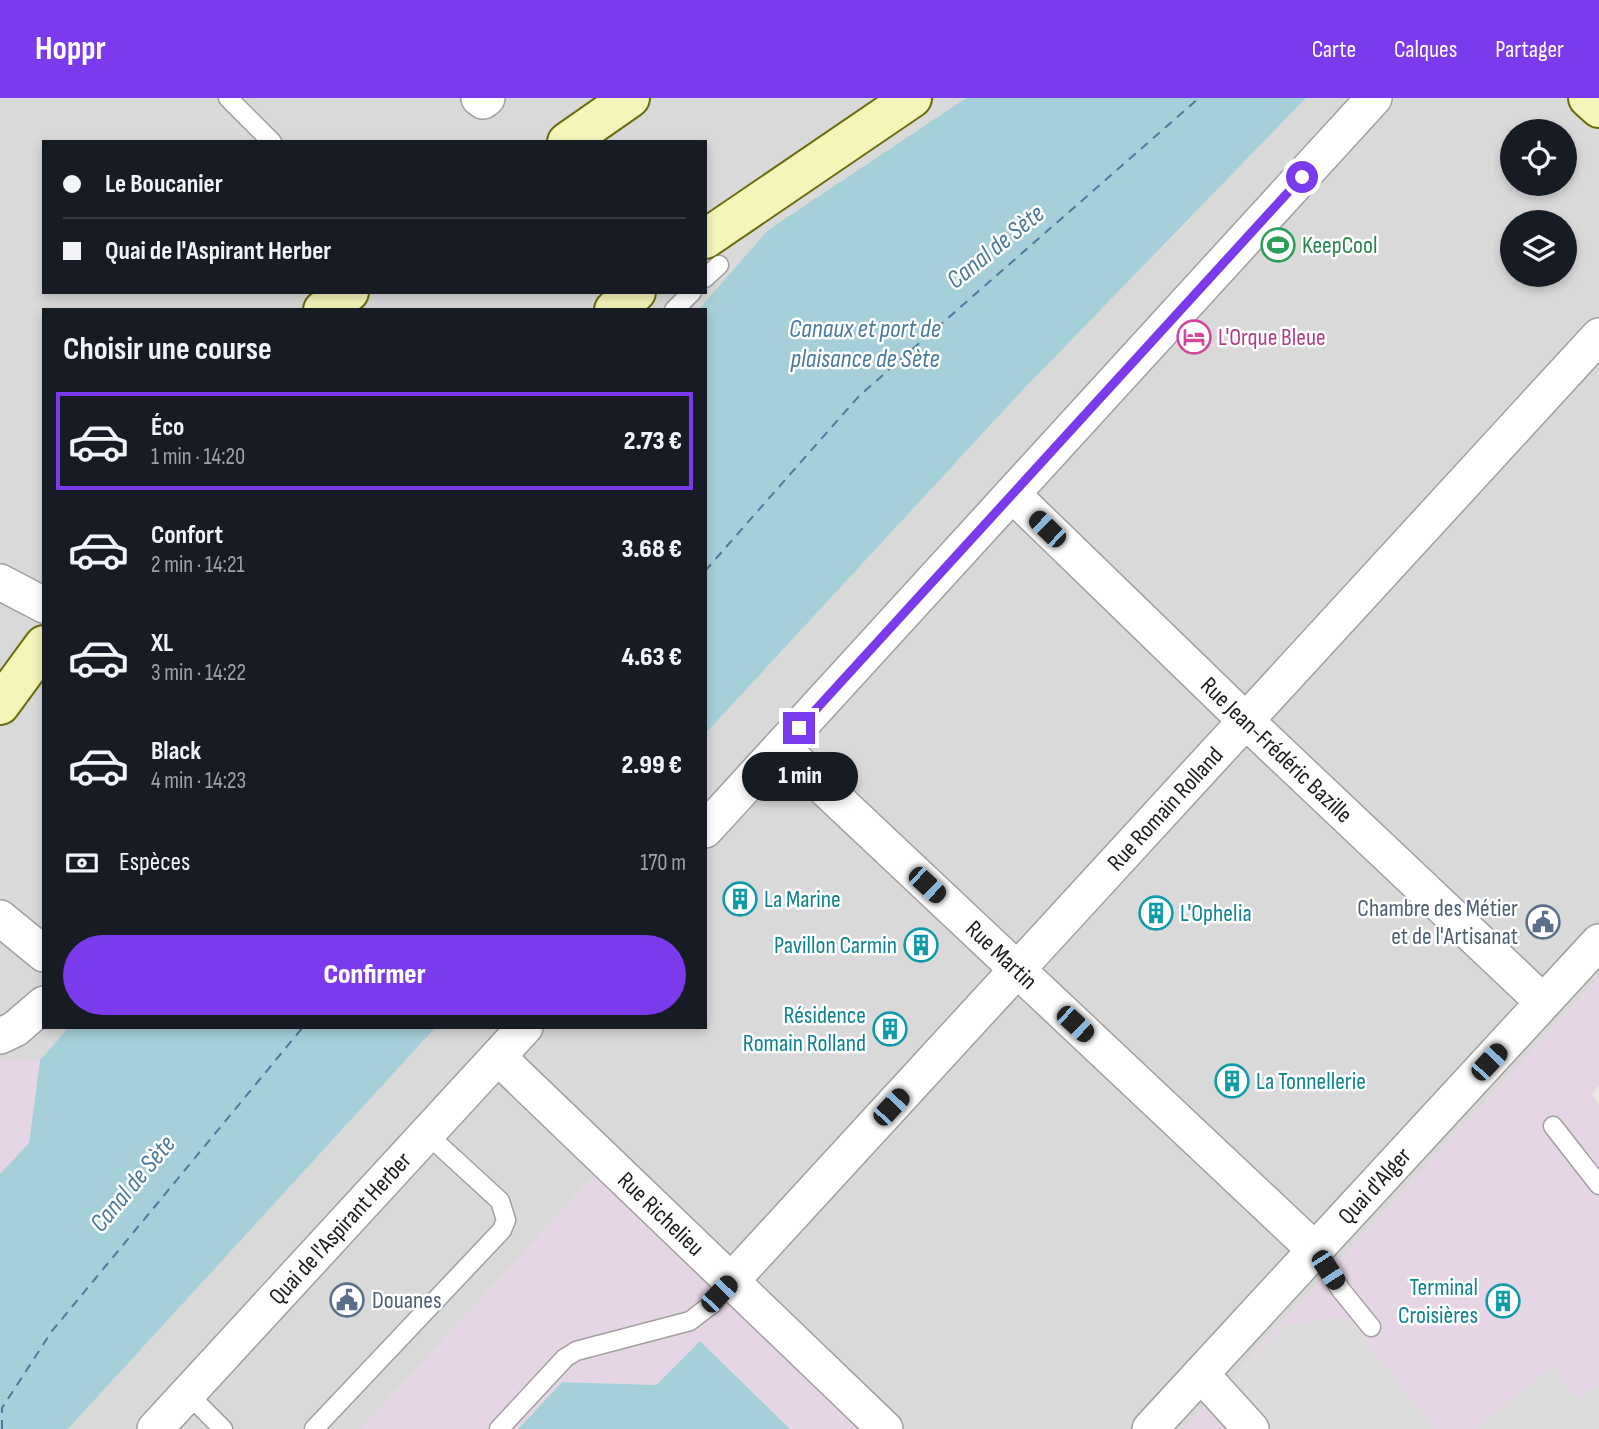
<!DOCTYPE html>
<html lang="fr">
<meta charset="utf-8">
<style>
body{margin:0;font-family:"Sofia Sans Condensed",sans-serif;background:#242831;color:#f1f3f6;height:100vh;display:flex;flex-direction:column;font-size:26px;white-space:nowrap}
*{box-sizing:border-box;margin:0}
p{font-size:23px;color:#9ea1a6}
.icon{flex:none;width:38px;height:38px;fill:none;stroke:currentColor;stroke-width:2;stroke-linecap:round;stroke-linejoin:round}
.map{position:relative;flex:1;overflow:hidden}
.panel{position:absolute;left:42px;top:210px;width:665px;height:721px;display:flex;flex-direction:column;background:#171b24;border-radius:0px;box-shadow:0 4px 10px #0003}
.panel>*{flex:none}
.banner{position:absolute;left:42px;top:42px;width:665px;height:154px;border-radius:0px;box-shadow:0 4px 10px #0003;display:grid;align-content:center;height:154px;padding:0 21px;background:#171b24}
.tools{position:absolute;left:1500px;top:21px;display:grid;gap:14px}
.tools a{display:grid;place-items:center;width:77px;height:77px;border-radius:50%;background:#171b24;box-shadow:0 4px 10px #0003;font-size:35px}
.end{position:absolute;width:32px;height:32px;margin:-16px;border:9px solid #7c3aed;background:#fff;box-shadow:0 0 0 4px #fff}
.from{border-radius:50%}
.bubble{position:absolute;height:49px;border-radius:24px;background:#171b24;box-shadow:0 4px 10px #0003;font-size:23px;font-weight:800;line-height:49px;text-align:center}
.car{position:absolute;width:21px;height:42px;margin:-21px -10px;border-radius:9px;box-shadow:0 0 5px 2px #0007;background:linear-gradient(#222 24%,#8ab4d8 0 40%,#222 0 76%,#8ab4d8 0 86%,#222 0)}
.banner b{display:flex;align-items:center;gap:24px;height:66px;font-size:26px}
.banner b+b{border-top:2px solid #363941}
.banner i{width:18px;height:18px;background:#f1f3f6}
ul{padding:0;list-style:none}
li{display:flex;align-items:center;gap:21px;height:98px;margin:0 14px 10px;padding:0 7px;border:4px solid transparent;border-radius:0px}
li div{flex:1}
li b{display:block;font-size:26px}
li em{font-style:normal;font-weight:800}
li.active{border-color:#7c3aed}
li>.icon{width:63px;height:63px;stroke-width:1.5}
h2{padding:0 21px;font-size:32px;line-height:84px}
.pay{display:flex;align-items:center;gap:18px;height:77px;padding:0 21px;font-size:26px}
.pay p{margin-inline-start:auto}
.primary-button{display:flex;gap:14px;margin-top:auto;padding:14px 21px}
.primary-button a{flex:1;height:80px;border-radius:42px;background:#7c3aed;color:#fff;font-size:28px;font-weight:800;line-height:80px;text-align:center}
header{display:flex;align-items:center;gap:42px;box-sizing:border-box;height:98px;padding:0 35px;background:#7c3aed;color:#fff}
header strong{font-size:33px}
nav{display:flex;gap:38px;margin-inline-start:auto;font-size:24px}
.map>svg:first-child{display:block}
.residential{fill:#dad9d9;fill-rule:evenodd}
.industrial{fill:#e6d5e4}
.parking{fill:#dcdcdc}
.water{fill:#a5d0d9}
.lines{fill:none;stroke-linecap:round;stroke-linejoin:round}
.ferry{stroke:#4c7a9f;stroke-width:2;stroke-dasharray:9 7;stroke-linecap:butt}
.service-casing{stroke:#a0a0a0;stroke-width:21}
.minor-casing{stroke:#a0a0a0;stroke-width:38}
.secondary-casing{stroke:#686c0b;stroke-width:42}
.service{stroke:#fff;stroke-width:18}
.minor{stroke:#fff;stroke-width:35}
.secondary{stroke:#f5f4b9;stroke-width:38}
.route{stroke:#7c3aed;stroke-width:9}
.labels{text-anchor:middle;stroke-width:5;stroke-linejoin:round;paint-order:stroke}
.leisure-label{font-size:24px;fill:#27864d;stroke:#fff;text-anchor:start}
.hotel-label{font-size:24px;fill:#b23c85;stroke:#fff;text-anchor:start}
.street-label{font-size:24px;fill:#1c1c1c;stroke:#fff}
.culture-label{font-size:24px;fill:#0d838f;stroke:#fff;text-anchor:start}
.service-label{font-size:24px;fill:#4e5e75;stroke:#fff;text-anchor:end}
.water-label{font-size:26px;font-style:italic;fill:#4c7a9f;stroke:#fff}
</style>
<header>
<strong>Hoppr</strong>
<nav><a>Carte</a><a>Calques</a><a>Partager</a></nav>
</header>
<div class="map">
<svg width="1599" height="1331" viewBox="0 0 1599 1331">
<rect width="100%" height="100%" fill="#ede9e3"/>
<!-- residential -->
<g class="residential">
<path d="M 0,0 L 966,0 L 768,132 L 698,212 L 44,212 L 44,929 L 69,929 L 40,962 L 0,962 ZM 44,44 L 705,44 L 705,194 L 44,194 Z"/>
<path d="M 1306,0 L 1599,0 L 1599,879 L 1184,1331 L 857,1331 L 596,1076 L 361,1331 L 68,1331 L 436,929 L 705,929 L 705,636 L 1020,295 ZM 1512,33 L 1564,33 L 1564,86 L 1512,86 ZM 1512,124 L 1564,124 L 1564,177 L 1512,177 Z"/>
</g>
<!-- industrial -->
<g class="industrial">
<path d="M 1599,879 L 1599,988 L 1592,996 L 1599,1006 L 1599,1331 L 1184,1331 Z"/>
<path d="M 0,962 L 40,962 L 29,1045 L 0,1076 Z"/>
<path d="M 596,1076 L 857,1331 L 790,1331 L 700,1243 L 656,1287 L 562,1284 L 518,1331 L 361,1331 Z"/>
</g>
<!-- parking -->
<g class="parking">
<path d="M 1346,1219 L 1435,1331 L 1272,1331 L 1231,1281 L 1285,1227 Z"/>
<path d="M 1554,1268 L 1577,1301 L 1599,1287 L 1599,1331 L 1474,1331 Z"/>
</g>
<!-- water -->
<g class="water">
<path d="M 966,0 L 1306,0 L 1020,295 L 705,636 L 705,212 L 698,212 L 768,132 Z"/>
<path d="M 69,929 L 436,929 L 68,1331 L 0,1331 L 0,1076 L 29,1045 L 40,962 Z"/>
<path d="M 700,1243 L 790,1331 L 518,1331 L 562,1284 L 656,1287 Z"/>
</g>
<g class="lines">
<!-- ferry -->
<g class="ferry">
<path d="M 705,473 L 859,298 L 1199,0"/>
<path d="M 2,1331 L 2,1310 L 52,1233 L 303,929"/>
</g>
<defs>
<g id="service">
<path d="M 228,0 L 272,44"/>
<path d="M 705,180 L 719,167"/>
<path d="M 674,212 L 692,194"/>
<path d="M 1553,1028 L 1599,1087"/>
<path d="M 1315,1152 L 1341,1192 L 1371,1229"/>
<path d="M 188,1296 L 223,1331"/>
<path d="M 314,1331 L 502,1132 L 506,1122 L 500,1103 L 427,1036"/>
<path d="M 499,1331 L 565,1260 L 576,1253 L 690,1223 L 712,1206 L 732,1182"/>
</g>
<g id="minor">
<path d="M 479,0 L 483,3 L 487,0"/>
<path id="s1" d="M 1012,396 L 1246,623 L 1543,904"/>
<path d="M 0,484 L 44,507"/>
<path id="s2" d="M 781,649 L 1315,1152"/>
<path d="M 705,732 L 1374,0"/>
<path d="M 0,820 L 44,856"/>
<path d="M 0,938 L 15,931 L 44,906"/>
<path id="s3" d="M 498,959 L 885,1331"/>
<path id="s4" d="M 732,1182 L 1599,238"/>
<path d="M 1201,1276 L 1251,1331"/>
<path id="s5" d="M 155,1331 L 525,929"/>
<path id="s6" d="M 1150,1331 L 1599,844"/>
</g>
<g id="secondary">
<path d="M 1588,0 L 1599,10"/>
<path d="M 567,44 L 630,0"/>
<path d="M 705,141 L 912,0"/>
<path d="M 323,212 L 349,194"/>
<path d="M 614,212 L 636,194"/>
<path d="M 0,607 L 44,547"/>
</g>
</defs>
<!-- service casing -->
<use href="#service" class="service-casing"/>
<!-- minor casing -->
<use href="#minor" class="minor-casing"/>
<!-- secondary casing -->
<use href="#secondary" class="secondary-casing"/>
<!-- service -->
<use href="#service" class="service"/>
<!-- minor -->
<use href="#minor" class="minor"/>
<!-- secondary -->
<use href="#secondary" class="secondary"/>
</g>
<g class="lines">
<!-- route -->
<path class="route" d="M 799,630 L 1302,79"/>
</g>
<!-- icons -->
<defs>
<symbol id="stadium-ring" viewBox="-11 -11 22 22"><circle r="9.5" fill="#fff" stroke="#2e9e5b" stroke-width="1.5"/><path d="M0-5a6.5 5 0 1 0 0 10a6.5 5 0 1 0 0-10ZM-3.5-1.8h7v3.6h-7Z" fill="#2e9e5b"/></symbol>
<symbol id="hotel-ring" viewBox="-11 -11 22 22"><circle r="9.5" fill="#fff" stroke="#d1479c" stroke-width="1.5"/><path d="M-6-4.5h1.5V1H6V5H4.5V3h-9V5H-6ZM-4 0a1.8 1.8 0 1 1 3.6 0ZM.5 0V-2.5h3Q6-2.5 6 0Z" fill="#d1479c"/></symbol>
<symbol id="building-ring" viewBox="-11 -11 22 22"><circle r="9.5" fill="#fff" stroke="#0f9aa8" stroke-width="1.5"/><path d="M-4-6H4V6H1V3H-1V6H-4ZM-2.5-4.3h1.7v1.8h-1.7ZM.8-4.3h1.7v1.8H.8ZM-2.5-1h1.7V.8h-1.7ZM.8-1h1.7V.8H.8Z" fill="#0f9aa8"/></symbol>
<symbol id="civic-ring" viewBox="-11 -11 22 22"><circle r="9.5" fill="#fff" stroke="#5c6f8a" stroke-width="1.5"/><path d="M-.6-6.5H3V-4.5H.6V-3L4-1V1h2V6H-6V1h2V-1L-.6-3ZM-1.2 2.5V6h2.4V2.5Z" fill="#5c6f8a"/></symbol>
</defs>
<g fill-rule="evenodd">
<use href="#stadium-ring" x="1259" y="128" width="38" height="38"/>
<use href="#hotel-ring" x="1175" y="220" width="38" height="38"/>
<use href="#building-ring" x="721" y="782" width="38" height="38"/>
<use href="#building-ring" x="1137" y="796" width="38" height="38"/>
<use href="#civic-ring" x="1524" y="805" width="38" height="38"/>
<use href="#building-ring" x="902" y="828" width="38" height="38"/>
<use href="#building-ring" x="871" y="912" width="38" height="38"/>
<use href="#building-ring" x="1213" y="964" width="38" height="38"/>
<use href="#civic-ring" x="328" y="1183" width="38" height="38"/>
<use href="#building-ring" x="1484" y="1184" width="38" height="38"/>
</g>
<g class="labels">
<!-- leisure labels -->
<g class="leisure-label">
<text x="1302" y="155">KeepCool</text>
</g>
<!-- hotel labels -->
<g class="hotel-label">
<text x="1218" y="247">L'Orque Bleue</text>
</g>
<!-- street labels -->
<g class="street-label">
<text dy="8" stroke="none"><textPath href="#s1" startOffset="368">Rue Jean-Frédéric Bazille</textPath></text>
<text dy="8" stroke="none"><textPath href="#s4" startOffset="640">Rue Romain Rolland</textPath></text>
<text dy="8" stroke="none"><textPath href="#s2" startOffset="303">Rue Martin</textPath></text>
<text dy="8" stroke="none"><textPath href="#s6" startOffset="331">Quai d'Alger</textPath></text>
<text dy="8" stroke="none"><textPath href="#s3" startOffset="226">Rue Richelieu</textPath></text>
<text dy="8" stroke="none"><textPath href="#s5" startOffset="273">Quai de l'Aspirant Herber</textPath></text>
</g>
<!-- culture labels -->
<g class="culture-label">
<text x="764" y="809">La Marine</text>
<text x="1180" y="823">L'Ophelia</text>
<text x="897" y="855" text-anchor="end">Pavillon Carmin</text>
<text x="866" y="925" text-anchor="end">Résidence<tspan x="866" dy="28">Romain Rolland</tspan></text>
<text x="1256" y="991">La Tonnellerie</text>
<text x="1478" y="1197" text-anchor="end">Terminal<tspan x="1478" dy="28">Croisières</tspan></text>
</g>
<!-- service labels -->
<g class="service-label">
<text x="1518" y="818">Chambre des Métier<tspan x="1518" dy="28">et de l'Artisanat</tspan></text>
<text x="372" y="1210" text-anchor="start">Douanes</text>
</g>
<!-- water labels -->
<g class="water-label">
<text transform="translate(995 148) rotate(-39)" y="9">Canal de Sète</text>
<text x="865" y="239">Canaux et port de<tspan x="865" dy="30">plaisance de Sète</tspan></text>
<text transform="translate(132 1085) rotate(-50)" y="9">Canal de Sète</text>
</g>
</g>
</svg>
<div class="tools">
<a><svg class="icon" aria-label="locate" viewBox="0 0 24 24"><circle cx="12" cy="12" r="6"/><path d="M12 2v4M12 18v4M2 12h4M18 12h4"/></svg></a>
<a><svg class="icon" aria-label="layers" viewBox="0 0 24 24"><path d="M12 4l9 5-9 5-9-5zM3 14l9 5 9-5"/></svg></a>
</div>
<i class="end from" style="left:1302px;top:79px"></i>
<i class="end" style="left:799px;top:630px"></i>
<div class="bubble" style="left:742px;top:654px;width:116px">1 min</div>
<i class="car" style="left:1047px;top:431px;rotate:314deg"></i>
<i class="car" style="left:927px;top:787px;rotate:133deg"></i>
<i class="car" style="left:1075px;top:926px;rotate:133deg"></i>
<i class="car" style="left:1489px;top:964px;rotate:43deg"></i>
<i class="car" style="left:891px;top:1009px;rotate:43deg"></i>
<i class="car" style="left:1328px;top:1172px;rotate:147deg"></i>
<i class="car" style="left:719px;top:1196px;rotate:44deg"></i>
<div class="banner">
<b><i class="from"></i>Le Boucanier</b>
<b><i></i>Quai de l'Aspirant Herber</b>
</div>
<section class="panel">
<h2>Choisir une course</h2>
<ul>
<li class="active"><svg class="icon" aria-label="car" viewBox="0 0 24 24"><path d="M5 17H2v-5l4-1 3-4h7l3 4 3 1v5h-3M9 17h6M6 11h13"/><circle cx="7" cy="17" r="2"/><circle cx="17" cy="17" r="2"/></svg><div><b>Éco</b><p>1 min · 14:20</p></div><em>2.73 €</em></li>
<li><svg class="icon" aria-label="car" viewBox="0 0 24 24"><path d="M5 17H2v-5l4-1 3-4h7l3 4 3 1v5h-3M9 17h6M6 11h13"/><circle cx="7" cy="17" r="2"/><circle cx="17" cy="17" r="2"/></svg><div><b>Confort</b><p>2 min · 14:21</p></div><em>3.68 €</em></li>
<li><svg class="icon" aria-label="car" viewBox="0 0 24 24"><path d="M5 17H2v-5l4-1 3-4h7l3 4 3 1v5h-3M9 17h6M6 11h13"/><circle cx="7" cy="17" r="2"/><circle cx="17" cy="17" r="2"/></svg><div><b>XL</b><p>3 min · 14:22</p></div><em>4.63 €</em></li>
<li><svg class="icon" aria-label="car" viewBox="0 0 24 24"><path d="M5 17H2v-5l4-1 3-4h7l3 4 3 1v5h-3M9 17h6M6 11h13"/><circle cx="7" cy="17" r="2"/><circle cx="17" cy="17" r="2"/></svg><div><b>Black</b><p>4 min · 14:23</p></div><em>2.99 €</em></li>
</ul>
<div class="pay"><svg class="icon" aria-label="cash" viewBox="0 0 24 24"><path d="M3 7h18v10H3z"/><circle cx="12" cy="12" r="2"/></svg>Espèces<p>170 m</p></div>
<div class="primary-button"><a>Confirmer</a></div>
</section>
</div>
